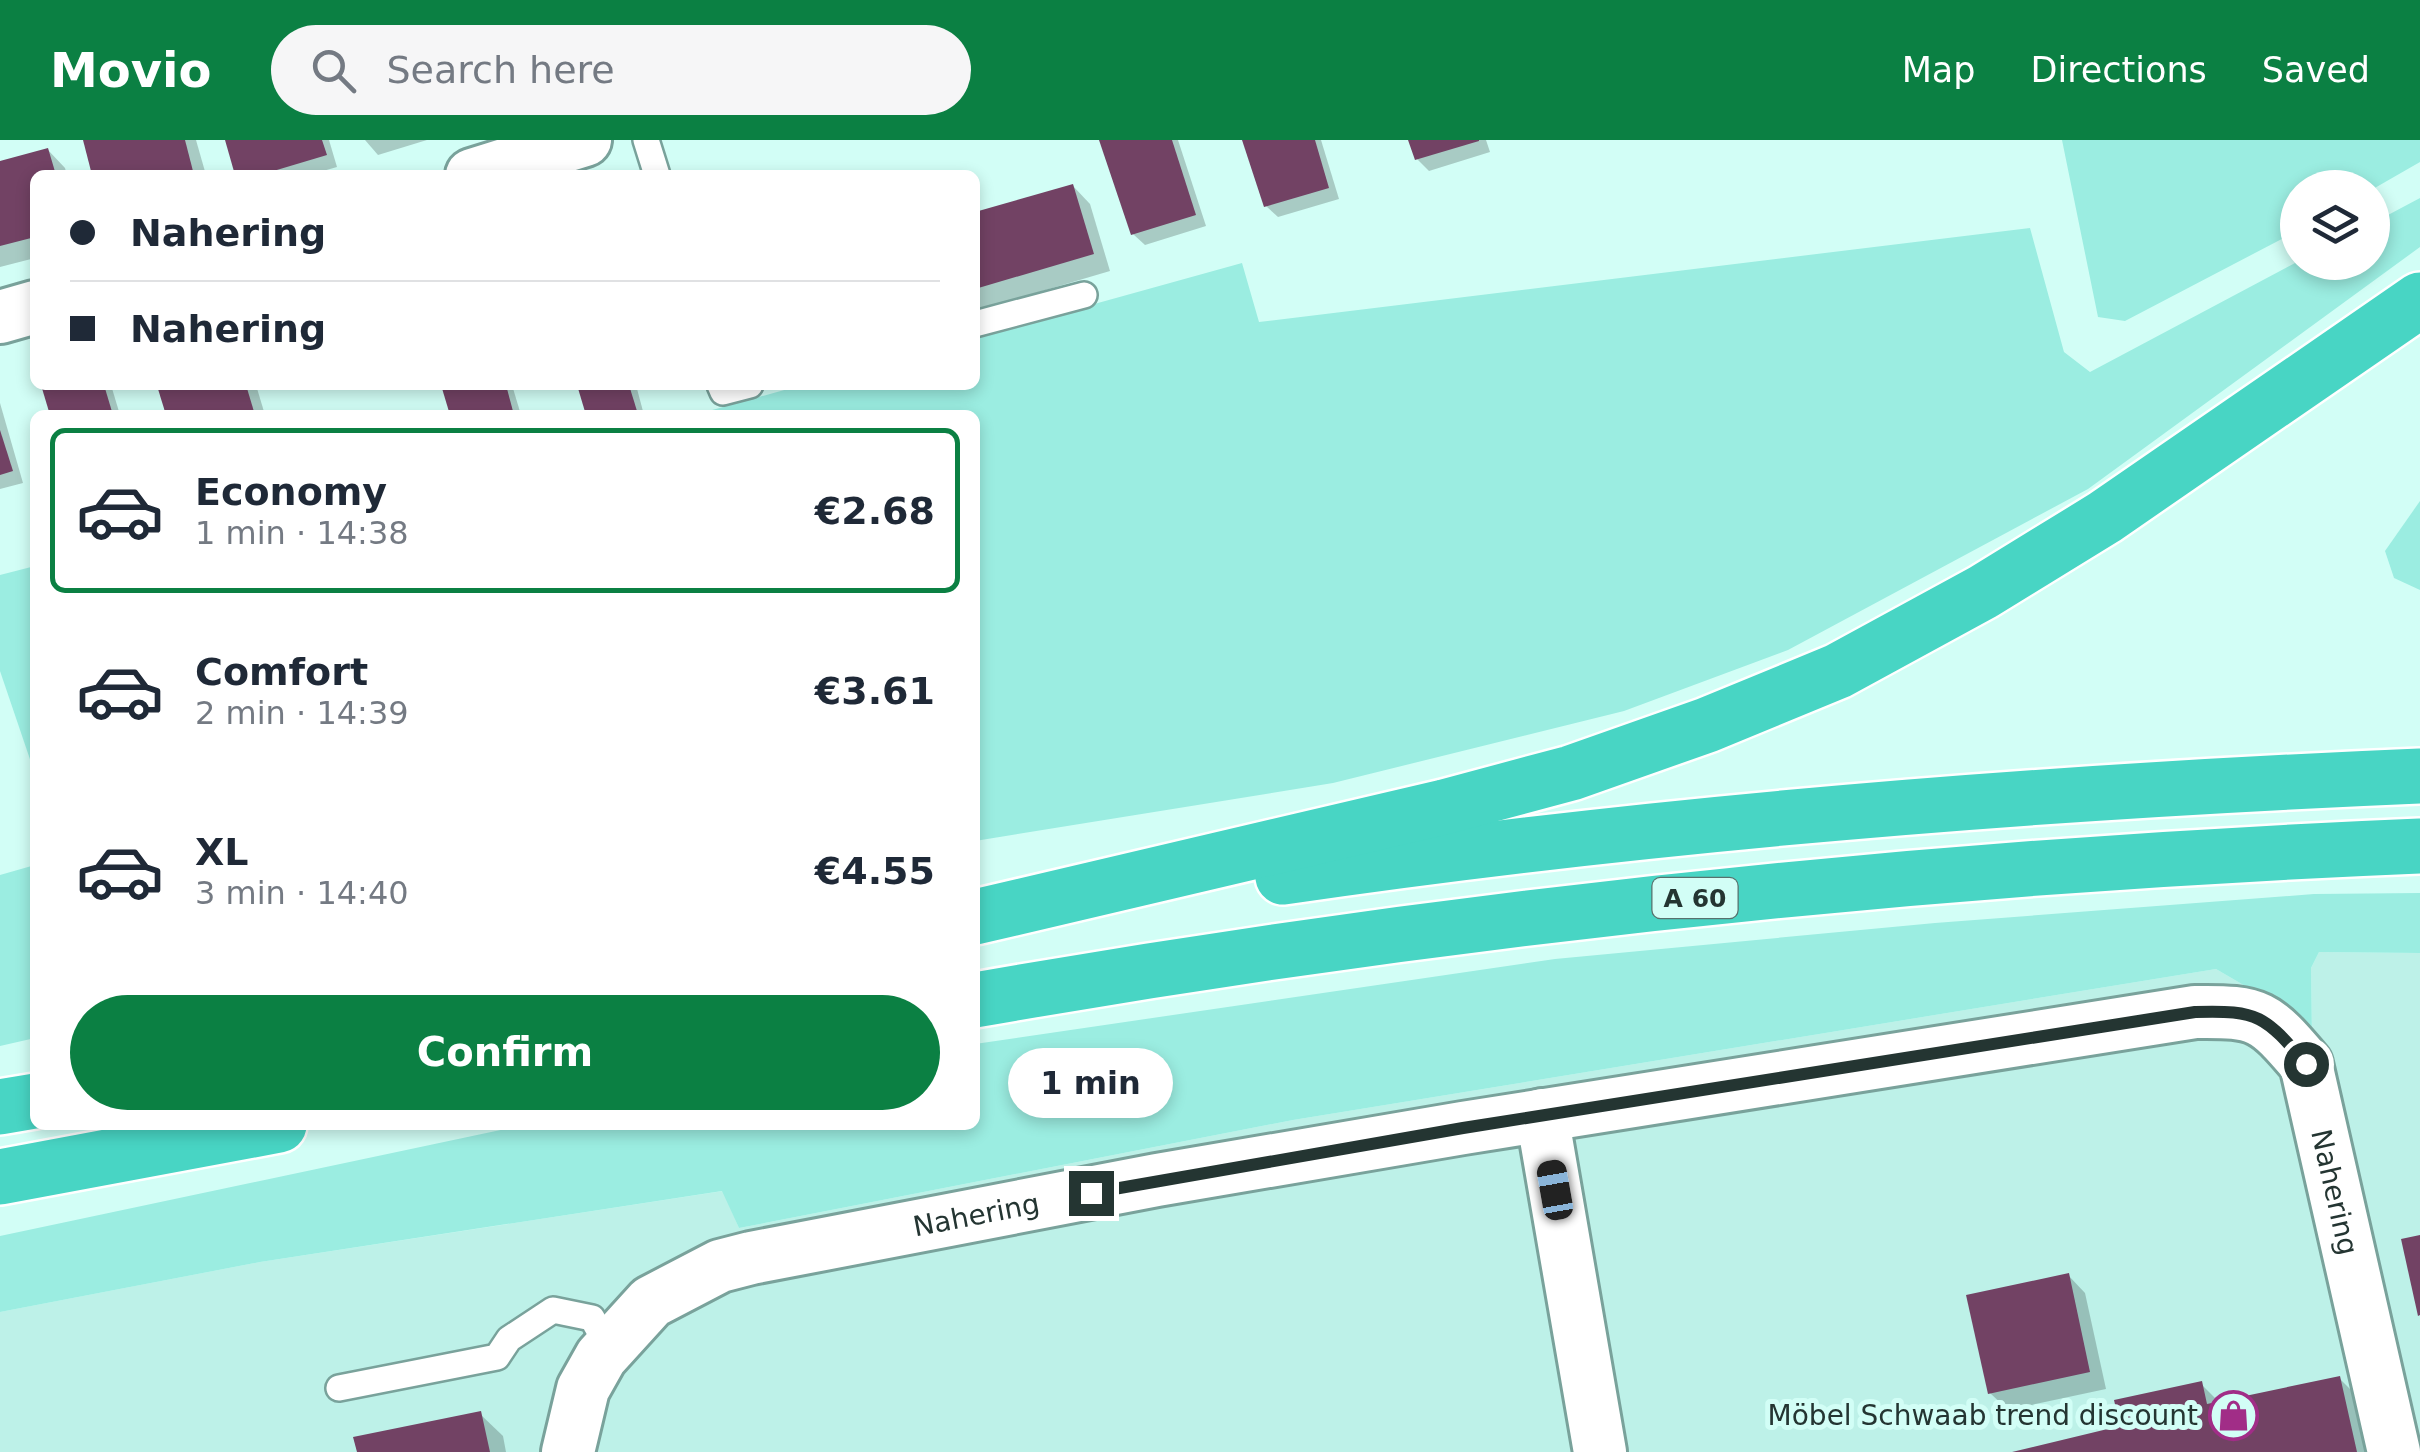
<!DOCTYPE html>
<meta charset="utf-8">
<style>
body{margin:0;font-family:"DejaVu Sans",sans-serif;background:#f6f6f7;color:#1f2937;height:100vh;display:flex;flex-direction:column;font-size:38px;white-space:nowrap}
*{box-sizing:border-box;margin:0}
p{font-size:32px;color:#747a83}
.icon{flex:none;width:55px;height:55px;fill:none;stroke:currentColor;stroke-width:2;stroke-linecap:round;stroke-linejoin:round}
.map{position:relative;flex:1;overflow:hidden}
.details{position:absolute;left:30px;top:270px;width:950px;height:720px;display:flex;flex-direction:column;background:#fff;border-radius:15px;box-shadow:0 5px 15px #0003}
.details>*{flex:none}
.banner{position:absolute;left:30px;top:30px;width:950px;height:220px;border-radius:15px;box-shadow:0 5px 15px #0003;display:grid;align-content:center;height:220px;padding:0 40px;background:#fff}
.fabs{position:absolute;left:2280px;top:30px;display:grid;gap:20px}
.fabs a{display:grid;place-items:center;width:110px;height:110px;border-radius:50%;background:#fff;box-shadow:0 5px 15px #0003;font-size:50px}
.end{position:absolute;width:45px;height:45px;margin:-22px;border:12px solid #243532;background:#fff;box-shadow:0 0 0 5px #fff}
.from{border-radius:50%}
.bubble{position:absolute;height:70px;border-radius:35px;background:#fff;box-shadow:0 5px 15px #0003;font-size:32px;font-weight:600;line-height:70px;text-align:center}
.car{position:absolute;width:30px;height:60px;margin:-30px -15px;border-radius:12px;box-shadow:0 0 8px 2px #0007;background:linear-gradient(#222 24%,#8ab4d8 0 40%,#222 0 76%,#8ab4d8 0 86%,#222 0)}
.banner b{display:flex;align-items:center;gap:35px;height:95px;font-size:38px}
.banner b+b{border-top:2px solid #e0e1e3}
.banner i{width:25px;height:25px;background:#1f2937}
ul{padding:18px 0 0;list-style:none}
li{display:flex;align-items:center;gap:30px;height:165px;margin:0 20px 15px;padding:0 20px;border:5px solid transparent;border-radius:15px}
li div{flex:1}
li b{display:block;font-size:38px}
li em{font-style:normal;font-weight:600}
li.selected{border-color:#0b8043}
li>.icon{width:90px;height:90px;stroke-width:1.5}
.cta{display:flex;gap:20px;margin-top:auto;padding:20px 40px}
.cta a{flex:1;height:115px;border-radius:60px;background:#0b8043;color:#fff;font-size:40px;font-weight:600;line-height:115px;text-align:center}
header{display:flex;align-items:center;gap:60px;box-sizing:border-box;height:140px;padding:0 50px;background:#0b8043;color:#fff}
header strong{font-size:48px}
nav{display:flex;gap:55px;margin-inline-start:auto;font-size:35px}
.search{width:700px;height:90px;background:#f6f6f7;display:flex;align-items:center;gap:25px;box-sizing:border-box;padding:0 35px;border-radius:55px;color:#747a83;font-size:38px}
.map>svg:first-child{display:block}
.built{fill:#bdf1e8}
.green{fill:#9bede1}
.shadow{fill:#0003}
.building{fill:#724264}
.lines{fill:none;stroke-linecap:round;stroke-linejoin:round}
.lane-casing{stroke:#79a29b;stroke-width:30}
.street-casing{stroke:#79a29b;stroke-width:58}
.highway-casing{stroke:#fff;stroke-width:60}
.lane{stroke:#fff;stroke-width:25}
.street{stroke:#fff;stroke-width:52}
.highway{stroke:#48d5c4;stroke-width:55}
.route{stroke:#243532;stroke-width:12}
.labels{text-anchor:middle;stroke-width:10;stroke-linejoin:round;paint-order:stroke}
.shield{fill:#d2fef6;stroke:#58716d;stroke-width:2.5}
.shield-label{font-size:25px;font-weight:bold;fill:#243532}
.street-label{font-size:28px;fill:#243532;stroke:#d2fef6}
.poi-label{font-size:28px;fill:#243532;stroke:#d2fef6;text-anchor:end}
</style>
<header>
<strong>Movio</strong>
<div class="search"><svg class="icon" aria-label="search" viewBox="0 0 24 24"><circle cx="10" cy="10" r="6"/><path d="M15 15l6 6"/></svg>Search here</div>
<nav><a>Map</a><a>Directions</a><a>Saved</a></nav>
</header>
<div class="map">
<svg width="2420" height="1312" viewBox="0 0 2420 1312">
<rect width="100%" height="100%" fill="#d2fef6"/>
<!-- built -->
<path class="built" d="M 2319,812 L 2420,813 L 2420,1312 L 0,1312 L 0,1172 L 260,1122 L 723,1051 L 739,1088 L 1293,980 L 2216,829 L 2283,868 L 2312,897 L 2311,828 Z"/>
<!-- green -->
<g class="green">
<path d="M 2062,0 L 2420,0 L 2420,22 L 2373,49 L 2298,48 L 2297,91 L 2125,181 L 2098,177 Z"/>
<path d="M 2420,58 L 2420,107 L 2088,349 L 1788,510 L 1624,571 L 1333,643 L 975,701 L 975,275 L 698,274 L 802,245 L 975,245 L 975,197 L 1242,123 L 1259,182 L 2030,88 L 2064,212 L 2090,232 L 2297,122 L 2372,122 L 2373,83 Z"/>
<path d="M 2420,361 L 2420,450 L 2394,438 L 2385,411 Z"/>
<path d="M 35,426 L 35,634 L 0,531 L 0,435 Z"/>
<path d="M 35,725 L 35,898 L 0,906 L 0,735 Z"/>
<path d="M 2420,753 L 2420,813 L 2319,812 L 2311,828 L 2312,899 L 2283,868 L 2216,829 L 1293,980 L 739,1088 L 722,1051 L 260,1122 L 0,1172 L 0,1096 L 524,985 L 975,985 L 975,904 L 1555,819 L 1935,783 L 2314,754 Z"/>
</g>
<!-- shadow -->
<g class="shadow">
<path d="M 85,0 L 196,0 L 206,35 L 95,35 Z"/>
<path d="M 227,0 L 329,0 L 337,27 L 309,35 L 237,35 Z"/>
<path d="M 365,0 L 427,0 L 378,15 Z"/>
<path d="M 1102,0 L 1178,0 L 1206,86 L 1145,105 L 1133,94 Z"/>
<path d="M 1246,0 L 1321,0 L 1339,59 L 1278,77 L 1266,66 Z"/>
<path d="M 1411,0 L 1486,0 L 1490,12 L 1429,31 L 1417,19 Z"/>
<path d="M 48,10 L 65,28 L 67,35 L 35,35 L 35,118 L 0,127 L 0,23 Z"/>
<path d="M 1073,46 L 1090,64 L 1110,131 L 975,171 L 975,75 Z"/>
<path d="M 44,245 L 111,245 L 120,275 L 52,275 Z"/>
<path d="M 179,245 L 256,245 L 265,275 L 168,275 Z"/>
<path d="M 449,245 L 512,245 L 521,275 L 452,275 Z"/>
<path d="M 580,245 L 636,245 L 644,275 L 589,275 Z"/>
<path d="M 0,263 L 23,343 L 0,349 Z"/>
<path d="M 2068,1135 L 2085,1153 L 2106,1249 L 2008,1270 L 1990,1253 Z"/>
<path d="M 2340,1239 L 2357,1256 L 2369,1312 L 2017,1312 L 2123,1288 L 2201,1244 L 2219,1262 Z"/>
<path d="M 480,1274 L 503,1296 L 506,1312 L 359,1312 Z"/>
</g>
<!-- building -->
<g class="building">
<path d="M 83,0 L 185,0 L 194,35 L 92,35 Z"/>
<path d="M 225,0 L 322,0 L 327,15 L 260,35 L 235,35 Z"/>
<path d="M 1099,0 L 1172,0 L 1196,75 L 1131,95 Z"/>
<path d="M 1242,0 L 1315,0 L 1329,48 L 1264,67 Z"/>
<path d="M 1408,0 L 1479,0 L 1479,1 L 1415,20 Z"/>
<path d="M 48,8 L 56,35 L 35,35 L 35,97 L 0,106 L 0,21 Z"/>
<path d="M 1073,44 L 1094,114 L 975,149 L 975,72 Z"/>
<path d="M 41,245 L 104,245 L 113,275 L 50,275 Z"/>
<path d="M 170,245 L 246,245 L 255,275 L 166,275 L 158,249 Z"/>
<path d="M 441,245 L 506,245 L 514,275 L 450,275 Z"/>
<path d="M 577,245 L 629,245 L 637,271 L 623,275 L 586,275 Z"/>
<path d="M 0,290 L 13,331 L 0,335 Z"/>
<path d="M 2420,1095 L 2420,1175 L 2418,1176 L 2401,1099 Z"/>
<path d="M 2069,1133 L 2090,1232 L 1988,1254 L 1966,1155 Z"/>
<path d="M 2340,1236 L 2357,1312 L 2012,1312 L 2120,1286 L 2114,1260 L 2202,1241 L 2207,1264 Z"/>
<path d="M 481,1271 L 490,1312 L 357,1312 L 353,1297 Z"/>
</g>
<g class="lines">
<defs>
<g id="lane">
<path d="M 646,0 L 657,35"/>
<path d="M 975,184 L 1084,155"/>
<path d="M 720,245 L 723,252 L 750,245"/>
<path d="M 339,1248 L 497,1217 L 509,1199 L 553,1170 L 592,1178 L 609,1208"/>
</g>
<g id="street">
<path d="M 472,35 L 585,0"/>
<path d="M 0,177 L 35,167"/>
<path d="M 1542,975 L 1600,1312"/>
<path id="s1" d="M 568,1312 L 583,1249 L 601,1217 L 651,1162 L 720,1126 L 751,1118 L 1157,1040 L 1463,988 L 2195,872 C 2260,871 2265,876 2306,924 L 2394,1312"/>
</g>
<g id="highway">
<path d="M 1283,737 C 1659,682 2040,652 2420,636"/>
<path d="M 975,777 L 1444,667 L 1571,633 L 1707,585 L 1838,531 L 1983,452 L 2105,377 L 2420,160"/>
<path d="M 975,860 C 1453,776 1935,726 2420,706"/>
<path d="M 0,967 L 35,961"/>
<path d="M 0,1037 L 279,985"/>
</g>
</defs>
<!-- lane casing -->
<use href="#lane" class="lane-casing"/>
<!-- street casing -->
<use href="#street" class="street-casing"/>
<!-- highway casing -->
<use href="#highway" class="highway-casing"/>
<!-- lane -->
<use href="#lane" class="lane"/>
<!-- street -->
<use href="#street" class="street"/>
<!-- highway -->
<use href="#highway" class="highway"/>
</g>
<g class="lines">
<!-- route -->
<path class="route" d="M 1091,1053 L 1463,988 L 2195,872 C 2259,870 2265,876 2306,924"/>
</g>
<!-- icons -->
<defs>
<symbol id="shop-ring" viewBox="-11 -11 22 22"><circle r="9.5" fill="#d2fef6" stroke="#a12d87" stroke-width="1.5"/><path d="M-5-2.5h2.3a2.7 3.5 0 0 1 5.4 0H5L5.5 6h-11ZM-1.5-2.5h3a1.5 2.3 0 0 0-3 0Z" fill="#a12d87"/></symbol>
</defs>
<g fill-rule="evenodd">
<use href="#shop-ring" x="2206" y="1248" width="55" height="55"/>
</g>
<g class="labels">
<!-- shield labels -->
<rect class="shield" x="1652.5" y="738" width="85" height="40" rx="8"/>
<g class="shield-label">
<text x="1695" y="767">A 60</text>
</g>
<!-- street labels -->
<g class="street-label">
<text dy="10" stroke="none"><textPath href="#s1" startOffset="2012">Nahering</textPath></text>
<text dy="10" stroke="none"><textPath href="#s1" startOffset="515">Nahering</textPath></text>
</g>
<!-- poi labels -->
<g class="poi-label">
<text x="2198" y="1285">Möbel Schwaab trend discount</text>
</g>
</g>
</svg>
<div class="fabs">
<a><svg class="icon" aria-label="layers" viewBox="0 0 24 24"><path d="M12 4l9 5-9 5-9-5zM3 14l9 5 9-5"/></svg></a>
</div>
<i class="end from" style="left:2306px;top:924px"></i>
<i class="end" style="left:1091px;top:1053px"></i>
<div class="bubble" style="left:1008px;top:908px;width:165px">1 min</div>
<i class="car" style="left:1555px;top:1050px;rotate:350deg"></i>
<div class="banner">
<b><i class="from"></i>Nahering</b>
<b><i></i>Nahering</b>
</div>
<section class="details">
<ul>
<li class="selected"><svg class="icon" aria-label="car" viewBox="0 0 24 24"><path d="M5 17H2v-5l4-1 3-4h7l3 4 3 1v5h-3M9 17h6M6 11h13"/><circle cx="7" cy="17" r="2"/><circle cx="17" cy="17" r="2"/></svg><div><b>Economy</b><p>1 min · 14:38</p></div><em>€2.68</em></li>
<li><svg class="icon" aria-label="car" viewBox="0 0 24 24"><path d="M5 17H2v-5l4-1 3-4h7l3 4 3 1v5h-3M9 17h6M6 11h13"/><circle cx="7" cy="17" r="2"/><circle cx="17" cy="17" r="2"/></svg><div><b>Comfort</b><p>2 min · 14:39</p></div><em>€3.61</em></li>
<li><svg class="icon" aria-label="car" viewBox="0 0 24 24"><path d="M5 17H2v-5l4-1 3-4h7l3 4 3 1v5h-3M9 17h6M6 11h13"/><circle cx="7" cy="17" r="2"/><circle cx="17" cy="17" r="2"/></svg><div><b>XL</b><p>3 min · 14:40</p></div><em>€4.55</em></li>
</ul>
<div class="cta"><a>Confirm</a></div>
</section>
</div>
